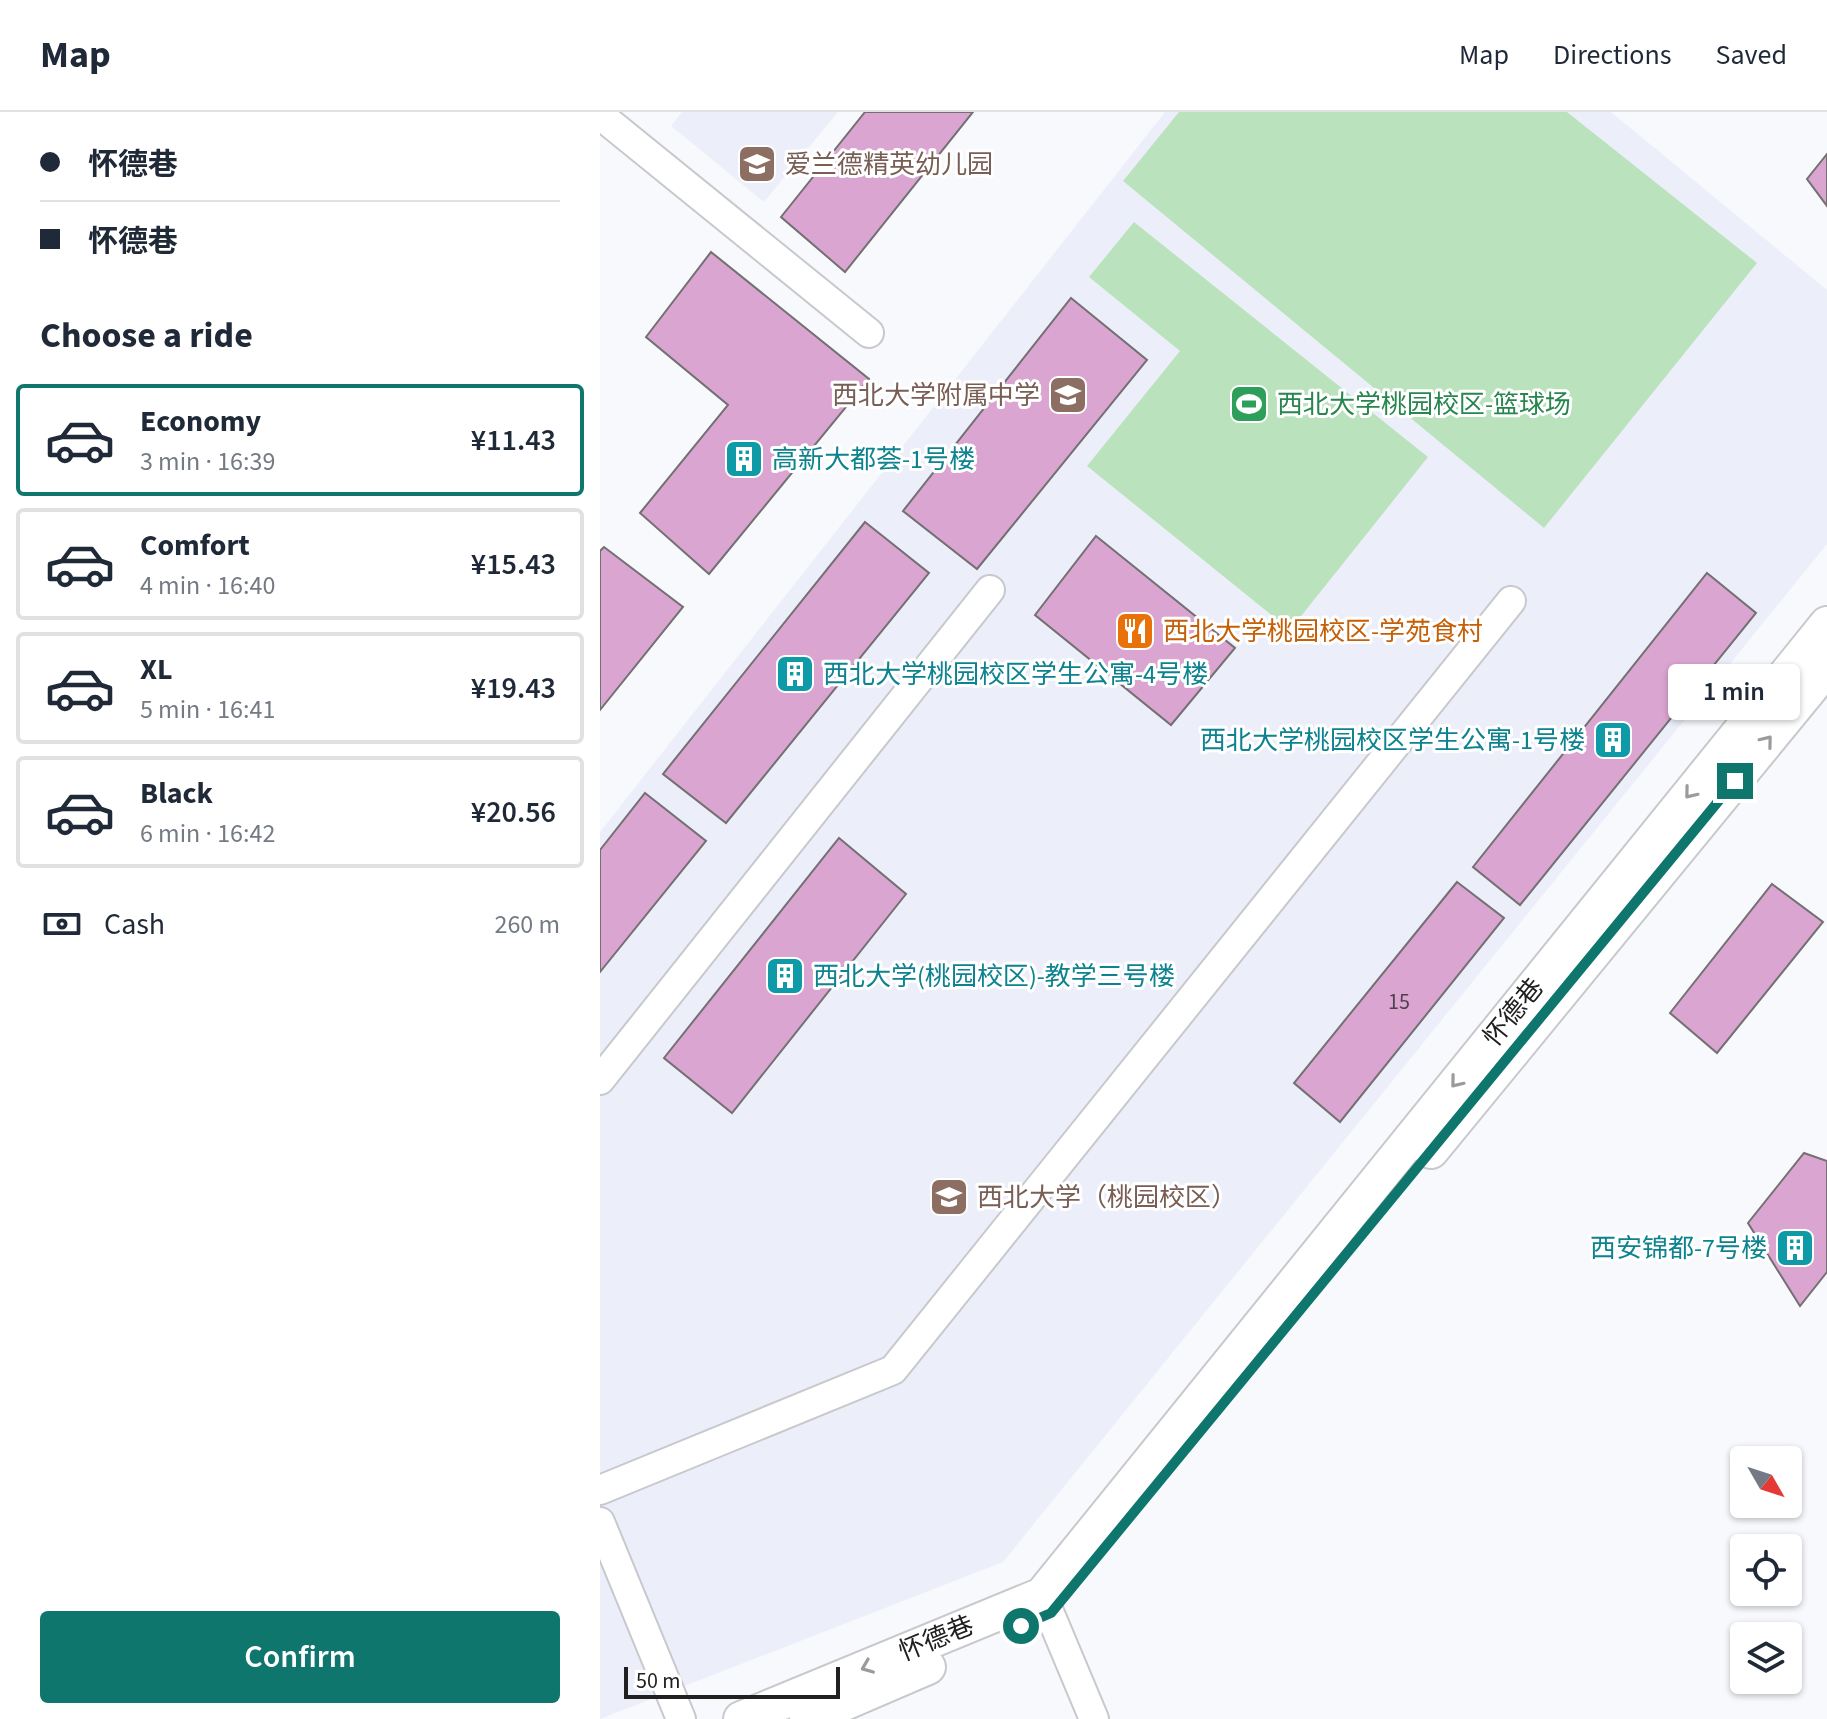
<!DOCTYPE html>
<meta charset="utf-8">
<style>
body{margin:0;font-family:"Source Sans 3","Noto Sans SC",sans-serif;background:#f6f6f7;color:#1f2937;height:100vh;display:flex;flex-direction:column;font-size:30px;white-space:nowrap}
*{box-sizing:border-box;margin:0}
p{font-size:26px;color:#747a83}
.icon{flex:none;width:44px;height:44px;fill:none;stroke:currentColor;stroke-width:2;stroke-linecap:round;stroke-linejoin:round}
.map{position:relative;flex:1;overflow:hidden}
.panel{display:flex;flex-direction:column;background:#fff;width:600px}
.panel>*{flex:none}
.hud{display:grid;align-content:center;height:176px;padding:0 40px;background:#fff}
.needle{width:52px;rotate:129deg}
.controls{position:absolute;left:1130px;top:1334px;display:grid;gap:16px}
.controls a{display:grid;place-items:center;width:72px;height:72px;border-radius:8px;background:#fff;box-shadow:0 2px 6px #0004;font-size:40px}
.scale{position:absolute;left:24px;bottom:20px;width:216px;box-sizing:border-box;padding-left:8px;border:4px solid #202021;border-top:0;font-size:22px;line-height:28px;white-space:nowrap;color:#202021;-webkit-text-stroke:6px #fff;paint-order:stroke}
.end{position:absolute;width:36px;height:36px;margin:-18px;border:10px solid #0f766e;background:#fff;box-shadow:0 0 0 4px #fff}
.from{border-radius:50%}
.bubble{position:absolute;height:56px;border-radius:8px;background:#fff;box-shadow:0 2px 6px #0004;font-size:26px;font-weight:600;line-height:56px;text-align:center}
.hud b{display:flex;align-items:center;gap:28px;height:76px;font-size:30px}
.hud b+b{border-top:2px solid #e0e1e3}
.hud i{width:20px;height:20px;background:#1f2937}
ul{padding:0;list-style:none}
li{display:flex;align-items:center;gap:24px;height:112px;margin:0 16px 12px;padding:0 24px;border:4px solid #e0e1e3;border-radius:8px}
li div{flex:1}
li b{display:block;font-size:30px}
li em{font-style:normal;font-weight:600}
li.active{border-color:#0f766e}
li>.icon{width:72px;height:72px;stroke-width:1.5}
h2{padding:0 40px;font-size:36px;line-height:96px}
.pay{display:flex;align-items:center;gap:20px;height:88px;padding:0 40px;font-size:30px}
.pay p{margin-inline-start:auto}
.cta{display:flex;gap:16px;margin-top:auto;padding:16px 40px}
.cta a{flex:1;height:92px;border-radius:8px;background:#0f766e;color:#fff;font-size:32px;font-weight:600;line-height:92px;text-align:center}
header{display:flex;align-items:center;gap:48px;box-sizing:border-box;height:112px;padding:0 40px;background:#fff;border-bottom:2px solid #e0e1e3}
header strong{font-size:38px}
nav{display:flex;gap:44px;margin-inline-start:auto;font-size:28px}
main{display:flex;flex:1;min-height:0}
.map>svg:first-child{display:block}
.built{fill:#eceffa}
.green{fill:#bae3bd}
.building{fill:#dba5d1;stroke:#737072;stroke-width:2}
.lines{fill:none;stroke-linecap:round;stroke-linejoin:round}
.minor-casing{stroke:#c8c9cd;stroke-width:32}
.tertiary-casing{stroke:#c8c9cd;stroke-width:38}
.minor{stroke:#fff;stroke-width:28}
.tertiary{stroke:#fff;stroke-width:34}
.oneway{stroke:#9b9b9b}
.route{stroke:#0f766e;stroke-width:10}
.labels{text-anchor:middle;stroke-width:6;stroke-linejoin:round;paint-order:stroke}
.number-label{font-size:22px;fill:#4f414d}
.education-label{font-size:26px;fill:#785e54;stroke:#fff;text-anchor:start}
.leisure-label{font-size:26px;fill:#27864d;stroke:#fff;text-anchor:start}
.culture-label{font-size:26px;fill:#0d838f;stroke:#fff;text-anchor:start}
.food-label{font-size:26px;fill:#c56008;stroke:#fff;text-anchor:start}
.street-label{font-size:26px;fill:#202021;stroke:#fff}
</style>
<header>
<strong>Map</strong>
<nav><a>Map</a><a>Directions</a><a>Saved</a></nav>
</header>
<main>
<section class="panel">
<div class="hud">
<b><i class="from"></i>怀德巷</b>
<b><i></i>怀德巷</b>
</div>
<h2>Choose a ride</h2>
<ul>
<li class="active"><svg class="icon" aria-label="car" viewBox="0 0 24 24"><path d="M5 17H2v-5l4-1 3-4h7l3 4 3 1v5h-3M9 17h6M6 11h13"/><circle cx="7" cy="17" r="2"/><circle cx="17" cy="17" r="2"/></svg><div><b>Economy</b><p>3 min · 16:39</p></div><em>¥11.43</em></li>
<li><svg class="icon" aria-label="car" viewBox="0 0 24 24"><path d="M5 17H2v-5l4-1 3-4h7l3 4 3 1v5h-3M9 17h6M6 11h13"/><circle cx="7" cy="17" r="2"/><circle cx="17" cy="17" r="2"/></svg><div><b>Comfort</b><p>4 min · 16:40</p></div><em>¥15.43</em></li>
<li><svg class="icon" aria-label="car" viewBox="0 0 24 24"><path d="M5 17H2v-5l4-1 3-4h7l3 4 3 1v5h-3M9 17h6M6 11h13"/><circle cx="7" cy="17" r="2"/><circle cx="17" cy="17" r="2"/></svg><div><b>XL</b><p>5 min · 16:41</p></div><em>¥19.43</em></li>
<li><svg class="icon" aria-label="car" viewBox="0 0 24 24"><path d="M5 17H2v-5l4-1 3-4h7l3 4 3 1v5h-3M9 17h6M6 11h13"/><circle cx="7" cy="17" r="2"/><circle cx="17" cy="17" r="2"/></svg><div><b>Black</b><p>6 min · 16:42</p></div><em>¥20.56</em></li>
</ul>
<div class="pay"><svg class="icon" aria-label="cash" viewBox="0 0 24 24"><path d="M3 7h18v10H3z"/><circle cx="12" cy="12" r="2"/></svg>Cash<p>260 m</p></div>
<div class="cta"><a>Confirm</a></div>
</section>
<div class="map">
<svg width="1227" height="1607" viewBox="0 0 1227 1607">
<rect width="100%" height="100%" fill="#f8f9fd"/>
<!-- built -->
<g class="built">
<path d="M 82,0 L 238,0 L 164,90 L 71,14 Z"/>
<path d="M 565,0 L 1011,0 L 1227,178 L 1227,432 L 403,1450 L 0,1607 L 0,720 Z"/>
</g>
<!-- green -->
<g class="green">
<path d="M 579,0 L 967,0 L 1157,151 L 944,416 L 523,69 Z"/>
<path d="M 534,110 L 828,345 L 690,518 L 487,354 L 580,239 L 489,165 Z"/>
</g>
<!-- building -->
<g class="building">
<path d="M 265,0 L 373,0 L 245,160 L 181,105 Z"/>
<path d="M 1227,42 L 1227,94 L 1207,67 Z"/>
<path d="M 111,140 L 269,267 L 109,462 L 40,401 L 128,293 L 46,225 Z"/>
<path d="M 471,186 L 547,248 L 377,457 L 303,399 Z"/>
<path d="M 265,410 L 329,461 L 126,711 L 63,662 Z"/>
<path d="M 496,424 L 635,536 L 571,613 L 435,503 Z"/>
<path d="M 4,435 L 83,495 L 0,598 L 0,439 Z"/>
<path d="M 1107,461 L 1156,501 L 920,793 L 873,755 Z"/>
<path d="M 45,681 L 106,729 L 0,860 L 0,738 Z"/>
<path d="M 239,726 L 306,782 L 132,1001 L 64,946 Z"/>
<path d="M 857,770 L 904,806 L 740,1010 L 694,971 Z"/>
<path d="M 1172,772 L 1223,810 L 1117,941 L 1070,901 Z"/>
<path d="M 1204,1041 L 1227,1049 L 1227,1160 L 1200,1194 L 1148,1111 Z"/>
</g>
<g class="lines">
<defs>
<g id="minor">
<path d="M 0,3 L 269,221"/>
<path d="M 0,968 L 390,478"/>
<path d="M 0,1378 L 293,1258 L 911,489"/>
<path d="M 0,1410 L 81,1607"/>
<path d="M 442,1483 L 494,1607"/>
</g>
<g id="tertiary">
<path d="M 831,1039 L 1227,556"/>
<path d="M 141,1607 L 442,1483 L 1227,512"/>
<path d="M 207,1607 L 328,1555"/>
</g>
</defs>
<!-- minor casing -->
<use href="#minor" class="minor-casing"/>
<!-- tertiary casing -->
<use href="#tertiary" class="tertiary-casing"/>
<!-- minor -->
<use href="#minor" class="minor"/>
<!-- tertiary -->
<use href="#tertiary" class="tertiary"/>
</g>
<!-- one-way arrows -->
<defs><path id="oneway-chevron" d="M-2-3.5L2.5 0L-2 3.5" fill="none" stroke-width="1.6" stroke-linecap="round" stroke-linejoin="round" transform="scale(2)"/></defs>
<g class="oneway">
<use href="#oneway-chevron" transform="translate(1167 629) rotate(-51)"/>
<use href="#oneway-chevron" transform="translate(1090 681) rotate(129)"/>
<use href="#oneway-chevron" transform="translate(856 970) rotate(129)"/>
<use href="#oneway-chevron" transform="translate(267 1555) rotate(158)"/>
</g>
<g class="lines">
<!-- route -->
<path class="route" d="M 421,1514 L 451,1501 L 1135,669"/>
</g>
<!-- icons -->
<defs>
<symbol id="school-square" viewBox="-11 -11 22 22"><rect x="-9" y="-9" width="18" height="18" rx="4" fill="#8d6e63" stroke="#fff"/><path d="M0-5L7-2L0 1L-7-2ZM-4 1L0 2.5L4 1V4Q0 6-4 4Z" fill="#fff"/></symbol>
<symbol id="stadium-square" viewBox="-11 -11 22 22"><rect x="-9" y="-9" width="18" height="18" rx="4" fill="#2e9e5b" stroke="#fff"/><path d="M0-5a6.5 5 0 1 0 0 10a6.5 5 0 1 0 0-10ZM-3.5-1.8h7v3.6h-7Z" fill="#fff"/></symbol>
<symbol id="building-square" viewBox="-11 -11 22 22"><rect x="-9" y="-9" width="18" height="18" rx="4" fill="#0f9aa8" stroke="#fff"/><path d="M-4-6H4V6H1V3H-1V6H-4ZM-2.5-4.3h1.7v1.8h-1.7ZM.8-4.3h1.7v1.8H.8ZM-2.5-1h1.7V.8h-1.7ZM.8-1h1.7V.8H.8Z" fill="#fff"/></symbol>
<symbol id="restaurant-square" viewBox="-11 -11 22 22"><rect x="-9" y="-9" width="18" height="18" rx="4" fill="#e8710a" stroke="#fff"/><path d="M-5-6h1v4h1v-4h1v4h1v-4h1v5L-1.5 .5V6h-2V.5L-5-1ZM5-6V6H3V1.5H1.5Q1.5-4 5-6Z" fill="#fff"/></symbol>
<symbol id="university-square" viewBox="-11 -11 22 22"><rect x="-9" y="-9" width="18" height="18" rx="4" fill="#8d6e63" stroke="#fff"/><path d="M0-5L7-2L0 1L-7-2ZM-4 1L0 2.5L4 1V4Q0 6-4 4Z" fill="#fff"/></symbol>
</defs>
<g fill-rule="evenodd">
<use href="#school-square" x="135" y="30" width="44" height="44"/>
<use href="#school-square" x="446" y="261" width="44" height="44"/>
<use href="#stadium-square" x="627" y="270" width="44" height="44"/>
<use href="#building-square" x="122" y="325" width="44" height="44"/>
<use href="#restaurant-square" x="513" y="497" width="44" height="44"/>
<use href="#building-square" x="173" y="540" width="44" height="44"/>
<use href="#building-square" x="991" y="606" width="44" height="44"/>
<use href="#building-square" x="163" y="842" width="44" height="44"/>
<use href="#university-square" x="327" y="1063" width="44" height="44"/>
<use href="#building-square" x="1173" y="1114" width="44" height="44"/>
</g>
<g class="labels">
<!-- number labels -->
<g class="number-label">
<text x="799" y="897">15</text>
</g>
<!-- education labels -->
<g class="education-label">
<text x="185" y="61">爱兰德精英幼儿园</text>
<text x="440" y="292" text-anchor="end">西北大学附属中学</text>
<text x="377" y="1094">西北大学（桃园校区）</text>
</g>
<!-- leisure labels -->
<g class="leisure-label">
<text x="677" y="301">西北大学桃园校区-篮球场</text>
</g>
<!-- culture labels -->
<g class="culture-label">
<text x="172" y="356">高新大都荟-1号楼</text>
<text x="223" y="571">西北大学桃园校区学生公寓-4号楼</text>
<text x="985" y="637" text-anchor="end">西北大学桃园校区学生公寓-1号楼</text>
<text x="213" y="873">西北大学(桃园校区)-教学三号楼</text>
<text x="1167" y="1145" text-anchor="end">西安锦都-7号楼</text>
</g>
<!-- food labels -->
<g class="food-label">
<text x="563" y="528">西北大学桃园校区-学苑食村</text>
</g>
<!-- street labels -->
<g class="street-label">
<text transform="translate(913 900) rotate(-51)" y="9">怀德巷</text>
<text transform="translate(336 1526) rotate(-22)" y="9">怀德巷</text>
</g>
</g>
</svg>
<div class="controls">
<a><svg class="needle" viewBox="-14 -14 28 28"><path d="M0-13l5 13h-10z" fill="#e53935"/><path d="M0 13l5-13h-10z" fill="#747a83"/></svg></a>
<a><svg class="icon" aria-label="locate" viewBox="0 0 24 24"><circle cx="12" cy="12" r="6"/><path d="M12 2v4M12 18v4M2 12h4M18 12h4"/></svg></a>
<a><svg class="icon" aria-label="layers" viewBox="0 0 24 24"><path d="M12 4l9 5-9 5-9-5zM3 14l9 5 9-5"/></svg></a>
</div>
<div class="scale">50 m</div>
<i class="end from" style="left:421px;top:1514px"></i>
<i class="end" style="left:1135px;top:669px"></i>
<div class="bubble" style="left:1068px;top:552px;width:132px">1 min</div>
</div>
</main>
